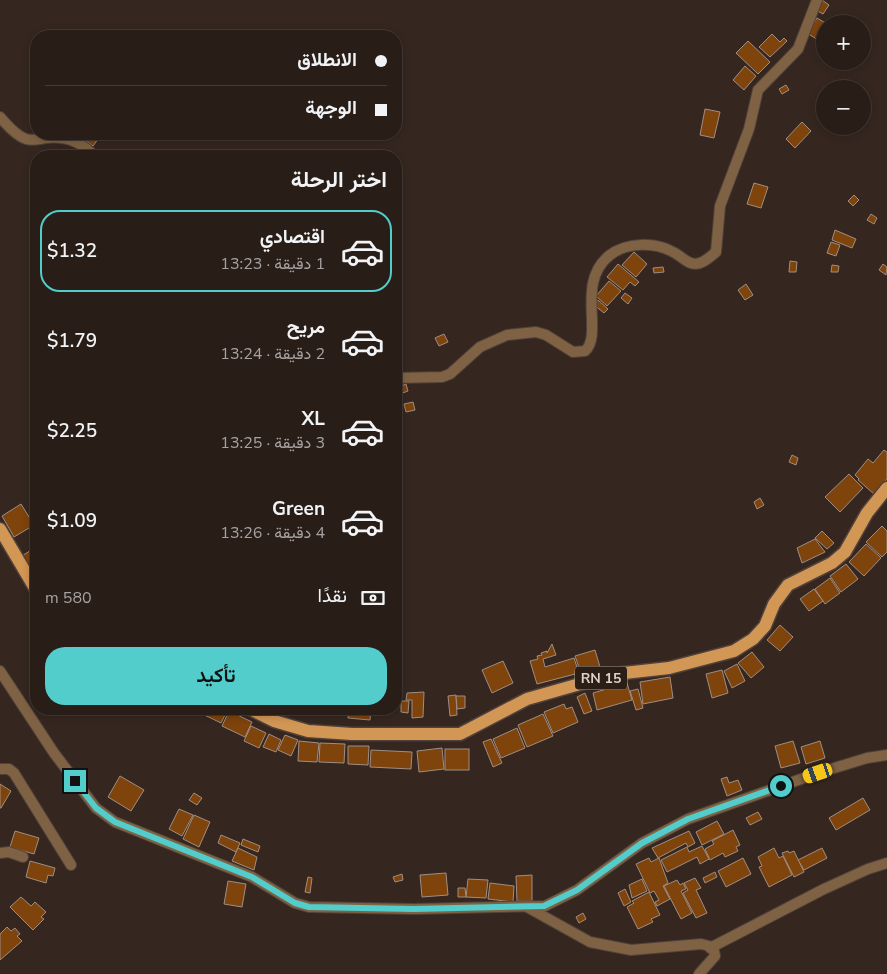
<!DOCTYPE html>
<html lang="ar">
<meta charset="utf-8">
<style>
body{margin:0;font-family:"Nunito Sans",Vazirmatn,sans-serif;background:#342a24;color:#f1f3f6;direction:rtl;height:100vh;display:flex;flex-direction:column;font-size:19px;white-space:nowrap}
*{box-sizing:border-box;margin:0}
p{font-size:16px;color:#a5a2a1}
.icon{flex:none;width:28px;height:28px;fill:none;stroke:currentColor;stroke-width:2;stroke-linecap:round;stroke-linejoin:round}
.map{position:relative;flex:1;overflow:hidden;direction:ltr}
.drawer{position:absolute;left:30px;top:150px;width:372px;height:565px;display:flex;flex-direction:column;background:#281d17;border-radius:20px;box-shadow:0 2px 8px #0003,0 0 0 1px #443b36;direction:rtl}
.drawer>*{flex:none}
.guide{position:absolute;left:30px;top:30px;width:372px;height:110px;border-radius:20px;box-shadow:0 2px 8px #0003,0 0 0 1px #443b36;direction:rtl;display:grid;align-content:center;height:110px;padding:0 15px;background:#281d17}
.controls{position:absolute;left:816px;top:15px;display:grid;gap:10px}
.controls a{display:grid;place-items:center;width:55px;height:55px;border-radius:50%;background:#281d17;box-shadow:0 2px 8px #0003,0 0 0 1px #443b36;font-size:25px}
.end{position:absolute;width:22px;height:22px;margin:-11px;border:6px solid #52cdcb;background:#111;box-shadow:0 0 0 2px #111}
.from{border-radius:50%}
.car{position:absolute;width:15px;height:30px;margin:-15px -8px;border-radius:6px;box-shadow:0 0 4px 1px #0007;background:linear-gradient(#f5c518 24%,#345 0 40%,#f5c518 0 76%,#345 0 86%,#f5c518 0)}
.guide b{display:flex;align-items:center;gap:18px;height:48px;font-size:19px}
.guide b+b{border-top:1px solid #443b36}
.guide i{width:12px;height:12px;background:#f1f3f6}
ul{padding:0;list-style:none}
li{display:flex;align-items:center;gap:15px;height:82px;margin:0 10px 8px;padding:0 5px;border:2px solid transparent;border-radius:20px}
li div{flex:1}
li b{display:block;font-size:19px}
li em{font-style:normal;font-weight:600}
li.on{border-color:#52cdcb}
li>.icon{width:45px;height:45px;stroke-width:1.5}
h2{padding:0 15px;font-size:22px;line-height:60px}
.pay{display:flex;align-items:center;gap:12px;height:55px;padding:0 15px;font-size:19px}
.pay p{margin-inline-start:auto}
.action{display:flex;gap:10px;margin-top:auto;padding:10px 15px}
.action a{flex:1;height:58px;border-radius:20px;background:#52cdcb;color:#111;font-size:20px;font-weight:600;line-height:58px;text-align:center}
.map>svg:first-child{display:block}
.building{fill:#7f430c;stroke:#9f8e83}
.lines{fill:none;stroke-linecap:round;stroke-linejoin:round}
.minor-casing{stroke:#50423b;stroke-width:12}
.major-casing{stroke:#50423b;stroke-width:15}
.minor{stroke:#7f6243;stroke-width:10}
.major{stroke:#d39755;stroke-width:12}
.route{stroke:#52cdcb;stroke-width:6}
.labels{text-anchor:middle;stroke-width:4;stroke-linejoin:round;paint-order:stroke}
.shield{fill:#2b1e15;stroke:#a79c95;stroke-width:1}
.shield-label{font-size:14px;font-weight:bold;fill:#dcd2cc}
</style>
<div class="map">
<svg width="887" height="974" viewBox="0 0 887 974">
<rect width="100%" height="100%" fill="#35271f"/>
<!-- building -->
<g class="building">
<path d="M 822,0 L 829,5 L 823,14 L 816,10 Z"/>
<path d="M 817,18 L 827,24 L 825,36 L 821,42 L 807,33 Z"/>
<path d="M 772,34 L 780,42 L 784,38 L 787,41 L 770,57 L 759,47 Z"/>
<path d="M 748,41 L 770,62 L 758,74 L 736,53 Z"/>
<path d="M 745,66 L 756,76 L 744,90 L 733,80 Z"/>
<path d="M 786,85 L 789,90 L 782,94 L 779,89 Z"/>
<path d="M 705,109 L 720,112 L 714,138 L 700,135 Z"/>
<path d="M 802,122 L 811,131 L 795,148 L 786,139 Z"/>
<path d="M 77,134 L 98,134 L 101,135 L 93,146 Z"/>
<path d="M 754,183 L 768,187 L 761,208 L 747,204 Z"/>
<path d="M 854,195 L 859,200 L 853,206 L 848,201 Z"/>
<path d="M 871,214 L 877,218 L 874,224 L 867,220 Z"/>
<path d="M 835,230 L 856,239 L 852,248 L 832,240 Z"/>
<path d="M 831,242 L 840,245 L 836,256 L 827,253 Z"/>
<path d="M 634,252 L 647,264 L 636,277 L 622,265 Z"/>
<path d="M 790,261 L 797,262 L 796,272 L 789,272 Z"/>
<path d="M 618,264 L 639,282 L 635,286 L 630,282 L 623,290 L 607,277 Z"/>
<path d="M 883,264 L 887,267 L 886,275 L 879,270 Z"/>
<path d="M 832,265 L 839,266 L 838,272 L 831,272 Z"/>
<path d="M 663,267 L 664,272 L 654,273 L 653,268 Z"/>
<path d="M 609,281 L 621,291 L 607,306 L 596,296 Z"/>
<path d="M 746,284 L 753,295 L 745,300 L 738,290 Z"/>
<path d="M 625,293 L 632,298 L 628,304 L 621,298 Z"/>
<path d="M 598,300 L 608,309 L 604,313 L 594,305 Z"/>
<path d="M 444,334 L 448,342 L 439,346 L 435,338 Z"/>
<path d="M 406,384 L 408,391 L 400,394 L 397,388 Z"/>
<path d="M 413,402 L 415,410 L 406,412 L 404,404 Z"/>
<path d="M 884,450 L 887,452 L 887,479 L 874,494 L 858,480 L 859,479 L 855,475 L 868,459 L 873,463 Z"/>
<path d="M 792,455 L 798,458 L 796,465 L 789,462 Z"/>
<path d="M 849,474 L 863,488 L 840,512 L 825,497 Z"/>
<path d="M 760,498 L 764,505 L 757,509 L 754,502 Z"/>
<path d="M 21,504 L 34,525 L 14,537 L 2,516 Z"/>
<path d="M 882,526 L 887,531 L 887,552 L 882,557 L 866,542 Z"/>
<path d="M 822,531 L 834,543 L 827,549 L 815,538 Z"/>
<path d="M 815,539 L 825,552 L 802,563 L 797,548 Z"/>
<path d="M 866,544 L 881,558 L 864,576 L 849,562 Z"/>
<path d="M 33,549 L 36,553 L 36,571 L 30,574 L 20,557 Z"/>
<path d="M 846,564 L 858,579 L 841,592 L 830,576 Z"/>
<path d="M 830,578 L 840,593 L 825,604 L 815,589 Z"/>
<path d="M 814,589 L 823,601 L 809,611 L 800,599 Z"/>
<path d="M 780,625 L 793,637 L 780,651 L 767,640 Z"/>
<path d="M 552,644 L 556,655 L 543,659 L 545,667 L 574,658 L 579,673 L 537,684 L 530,661 L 538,659 L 537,656 L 542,655 L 541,653 L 547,651 L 547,653 Z"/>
<path d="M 595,650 L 600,667 L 581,673 L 575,656 Z"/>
<path d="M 752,652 L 764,667 L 751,678 L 738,663 Z"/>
<path d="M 503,661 L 513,683 L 492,693 L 482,670 Z"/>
<path d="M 737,664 L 745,681 L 732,688 L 724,671 Z"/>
<path d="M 722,670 L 728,693 L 712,698 L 706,674 Z"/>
<path d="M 670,677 L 673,698 L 643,704 L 640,682 Z"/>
<path d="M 627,683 L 632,700 L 597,710 L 593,693 Z"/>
<path d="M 638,689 L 643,708 L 636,710 L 630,691 Z"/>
<path d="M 424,692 L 423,717 L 412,718 L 412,700 L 406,700 L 407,693 Z"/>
<path d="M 585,693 L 592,711 L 584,714 L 577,697 Z"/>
<path d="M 456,695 L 457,715 L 450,716 L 448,696 Z"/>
<path d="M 456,696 L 465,696 L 465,708 L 457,709 Z"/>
<path d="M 401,701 L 409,701 L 408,713 L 401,712 Z"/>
<path d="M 564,704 L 566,709 L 572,707 L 578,722 L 553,733 L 544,712 Z"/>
<path d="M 197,709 L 228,709 L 221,723 L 196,711 Z"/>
<path d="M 349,709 L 371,709 L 370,720 L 348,718 Z"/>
<path d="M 229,711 L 252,722 L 245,737 L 222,726 Z"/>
<path d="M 543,714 L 553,736 L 527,747 L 518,725 Z"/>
<path d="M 251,726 L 266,733 L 259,748 L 244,741 Z"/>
<path d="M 517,728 L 525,748 L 501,758 L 493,739 Z"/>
<path d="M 269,734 L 281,740 L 276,752 L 263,747 Z"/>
<path d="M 285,735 L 298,740 L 291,756 L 278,750 Z"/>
<path d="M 491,739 L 502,763 L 493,767 L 483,742 Z"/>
<path d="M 299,741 L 319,743 L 317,762 L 298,761 Z"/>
<path d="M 793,741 L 800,763 L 781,768 L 775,746 Z"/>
<path d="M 820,741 L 825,758 L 806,764 L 801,747 Z"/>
<path d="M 320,743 L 345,744 L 344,763 L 319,762 Z"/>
<path d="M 348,746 L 369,746 L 368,765 L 348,764 Z"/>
<path d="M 442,748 L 444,769 L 419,772 L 417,751 Z"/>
<rect x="445" y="749" width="24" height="21"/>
<path d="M 371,750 L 412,752 L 411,769 L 370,767 Z"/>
<path d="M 120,776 L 144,790 L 131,811 L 108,797 Z"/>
<path d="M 727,777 L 729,783 L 738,780 L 742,790 L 727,796 L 721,779 Z"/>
<path d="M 0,784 L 11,791 L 1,808 L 0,808 Z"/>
<path d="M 194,793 L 202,798 L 197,805 L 189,800 Z"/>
<path d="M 863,798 L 870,810 L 836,830 L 829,818 Z"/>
<path d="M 179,809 L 193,815 L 182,836 L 169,829 Z"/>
<path d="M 758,812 L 762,819 L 750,825 L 746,818 Z"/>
<path d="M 194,815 L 210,822 L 199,847 L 183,839 Z"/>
<path d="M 717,821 L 724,834 L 702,845 L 696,832 Z"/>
<path d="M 733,830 L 740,845 L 736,847 L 738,851 L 725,857 L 723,853 L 710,860 L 705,849 L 714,844 L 712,841 Z"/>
<path d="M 15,831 L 39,838 L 34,854 L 10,847 Z"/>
<path d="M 689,831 L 695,843 L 688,847 L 686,843 L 658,858 L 652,848 Z"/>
<path d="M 221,835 L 240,843 L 236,852 L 218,843 Z"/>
<path d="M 243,839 L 260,846 L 258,852 L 241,845 Z"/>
<path d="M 702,846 L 709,859 L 700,864 L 697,857 L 667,872 L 661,860 L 687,847 L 689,852 Z"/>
<path d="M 238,848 L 257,857 L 254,870 L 232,861 Z"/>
<path d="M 774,848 L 779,858 L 783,856 L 792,875 L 769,887 L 759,867 L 762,866 L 758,857 Z"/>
<path d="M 822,848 L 827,858 L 804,870 L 798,860 Z"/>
<path d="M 788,851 L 789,853 L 794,851 L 804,872 L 794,877 L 782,853 Z"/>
<path d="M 649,858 L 651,862 L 659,858 L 668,883 L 663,886 L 670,899 L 657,906 L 655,902 L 659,900 L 654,891 L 650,893 L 636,864 Z"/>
<path d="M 743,858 L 751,874 L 726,887 L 718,871 Z"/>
<path d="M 30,861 L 55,868 L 53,876 L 48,875 L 46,883 L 26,877 Z"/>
<path d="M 715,872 L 717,877 L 705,883 L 703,878 Z"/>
<path d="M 446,873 L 448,895 L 422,897 L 420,875 Z"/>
<path d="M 402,874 L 403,880 L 395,882 L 393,877 Z"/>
<path d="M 532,875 L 532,901 L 517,901 L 516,876 Z"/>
<path d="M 308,877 L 312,878 L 310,893 L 305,892 Z"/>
<path d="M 695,878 L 701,888 L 696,890 L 707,913 L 696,918 L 683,893 L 688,890 L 684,883 Z"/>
<path d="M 468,879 L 488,880 L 486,898 L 466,897 Z"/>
<path d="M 642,879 L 647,891 L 632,898 L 629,885 Z"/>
<path d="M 677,880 L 680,885 L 683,883 L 686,889 L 681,891 L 692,913 L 681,919 L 664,886 Z"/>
<path d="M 228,881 L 246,884 L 242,907 L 224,904 Z"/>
<path d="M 490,883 L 514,886 L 513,902 L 488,899 Z"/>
<path d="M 458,888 L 465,888 L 466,897 L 458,897 Z"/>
<path d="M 625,889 L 631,902 L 624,906 L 618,893 Z"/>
<path d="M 649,892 L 660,915 L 651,919 L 653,922 L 638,929 L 627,907 L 634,903 L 632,901 Z"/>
<path d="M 21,897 L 31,906 L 35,902 L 46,912 L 41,917 L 44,919 L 33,930 L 10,907 Z"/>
<path d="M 583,913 L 586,919 L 579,923 L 576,917 Z"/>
<path d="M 7,927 L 11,931 L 15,928 L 20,934 L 17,936 L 22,941 L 0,960 L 0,934 Z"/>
</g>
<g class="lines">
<defs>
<g id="minor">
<path d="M 0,117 C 6,124 16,136 26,139 C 33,141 39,139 46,138 C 65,136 82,142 94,156"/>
<path d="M 396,378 L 442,377 L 450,374 L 480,347 L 507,335 L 536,332 L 546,335 L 573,352 L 585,351 C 604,334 575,282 610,255 C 627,242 655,242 673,252 C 682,256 689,267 700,263 C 706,261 711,256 716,252 L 720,206 L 749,129 L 758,90 L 798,49 L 817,0"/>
<path d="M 0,671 L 54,753 L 96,808 L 115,822 L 252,877 L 295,903 L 309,907 L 414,909 L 545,906 L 577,890 L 642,843 L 688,819 L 818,773 L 867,758 L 887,755"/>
<path d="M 0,769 L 9,769 L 14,773 L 71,865"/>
<path d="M 0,853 L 9,852 L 23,857"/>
<path d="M 527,907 L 590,942 L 631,950 L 701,944 L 709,946 L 714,951 L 715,956 L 699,974"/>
<path d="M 710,948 L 824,889 L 868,869 L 887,863"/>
</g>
<g id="major">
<path d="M 0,529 L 36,590"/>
<path d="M 250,709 L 274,721 L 308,731 L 352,734 L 460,734 L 527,699 L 615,674 L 669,668 L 734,651 L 753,639 L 765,626 L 774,604 L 788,585 L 832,563 L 845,552 L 867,513 L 887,488"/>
</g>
</defs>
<!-- minor casing -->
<use href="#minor" class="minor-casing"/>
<!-- major casing -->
<use href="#major" class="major-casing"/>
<!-- minor -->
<use href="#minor" class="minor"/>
<!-- major -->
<use href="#major" class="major"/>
</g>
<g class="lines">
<!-- route -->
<path class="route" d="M 75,781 L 96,808 L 115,822 L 252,877 L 295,903 L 309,907 L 414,909 L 544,906 L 577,890 L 642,843 L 688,819 L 781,786"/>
</g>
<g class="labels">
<!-- shield labels -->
<rect class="shield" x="575" y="666.5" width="52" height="23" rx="4"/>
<g class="shield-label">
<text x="601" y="683">RN 15</text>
</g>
</g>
</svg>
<div class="controls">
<a>+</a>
<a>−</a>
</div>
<i class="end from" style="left:781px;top:786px"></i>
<i class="end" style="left:75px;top:781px"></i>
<i class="car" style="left:818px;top:773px;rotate:251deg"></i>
<div class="guide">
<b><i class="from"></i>الانطلاق</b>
<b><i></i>الوجهة</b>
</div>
<section class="drawer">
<h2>اختر الرحلة</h2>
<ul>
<li class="on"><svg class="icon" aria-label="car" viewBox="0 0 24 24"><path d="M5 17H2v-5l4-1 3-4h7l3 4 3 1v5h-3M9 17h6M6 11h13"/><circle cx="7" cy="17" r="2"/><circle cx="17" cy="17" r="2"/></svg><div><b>اقتصادي</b><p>1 دقيقة · 13:23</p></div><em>$1.32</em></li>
<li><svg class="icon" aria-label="car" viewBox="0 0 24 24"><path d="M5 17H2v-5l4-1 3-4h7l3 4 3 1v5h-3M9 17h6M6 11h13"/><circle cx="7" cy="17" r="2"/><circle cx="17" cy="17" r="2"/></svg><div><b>مريح</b><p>2 دقيقة · 13:24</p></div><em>$1.79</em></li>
<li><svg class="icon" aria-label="car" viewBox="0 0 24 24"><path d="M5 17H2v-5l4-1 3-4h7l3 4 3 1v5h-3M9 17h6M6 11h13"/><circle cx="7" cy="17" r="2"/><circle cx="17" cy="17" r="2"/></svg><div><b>XL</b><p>3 دقيقة · 13:25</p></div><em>$2.25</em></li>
<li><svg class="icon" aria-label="car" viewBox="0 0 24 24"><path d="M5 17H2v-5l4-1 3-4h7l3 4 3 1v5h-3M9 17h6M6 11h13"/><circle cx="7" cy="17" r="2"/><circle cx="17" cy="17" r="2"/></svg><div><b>Green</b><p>4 دقيقة · 13:26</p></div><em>$1.09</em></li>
</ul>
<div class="pay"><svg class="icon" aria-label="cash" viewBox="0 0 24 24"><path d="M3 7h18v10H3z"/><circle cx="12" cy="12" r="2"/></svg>نقدًا<p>580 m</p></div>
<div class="action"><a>تأكيد</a></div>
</section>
</div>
